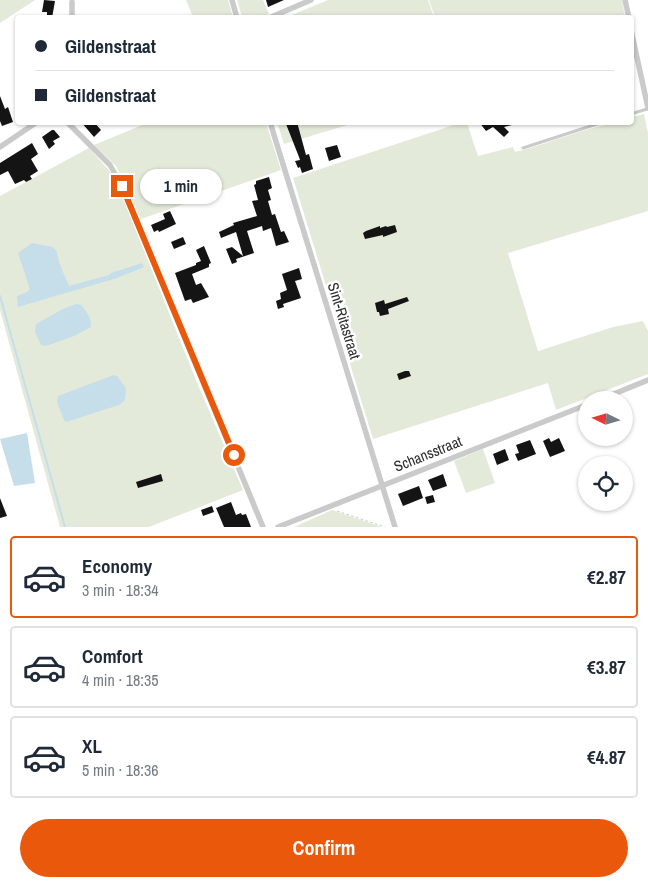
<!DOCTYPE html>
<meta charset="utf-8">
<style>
body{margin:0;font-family:"Archivo Narrow",sans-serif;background:#f6f6f7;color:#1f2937;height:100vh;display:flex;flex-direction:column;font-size:19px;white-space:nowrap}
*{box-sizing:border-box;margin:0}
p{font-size:16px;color:#747a83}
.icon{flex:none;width:28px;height:28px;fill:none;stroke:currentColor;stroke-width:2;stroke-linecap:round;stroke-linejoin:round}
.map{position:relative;height:527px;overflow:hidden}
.side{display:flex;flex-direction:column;background:#fff;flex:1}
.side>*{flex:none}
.top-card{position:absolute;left:15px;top:15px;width:619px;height:110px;border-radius:5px;box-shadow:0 1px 4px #0004;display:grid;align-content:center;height:110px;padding:0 20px;background:#fff}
.needle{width:32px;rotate:275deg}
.buttons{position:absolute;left:578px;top:391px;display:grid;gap:10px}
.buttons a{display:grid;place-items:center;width:55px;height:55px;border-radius:50%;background:#fff;box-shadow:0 1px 4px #0004;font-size:25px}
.end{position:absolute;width:22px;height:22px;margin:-11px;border:6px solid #ea580c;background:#fff;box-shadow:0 0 0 2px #fff}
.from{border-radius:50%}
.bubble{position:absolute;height:35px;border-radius:18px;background:#fff;box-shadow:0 1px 4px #0004;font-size:16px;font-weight:800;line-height:35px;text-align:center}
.top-card b{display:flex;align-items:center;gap:18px;height:48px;font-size:19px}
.top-card b+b{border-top:1px solid #e0e1e3}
.top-card i{width:12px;height:12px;background:#1f2937}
ul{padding:9px 0 0;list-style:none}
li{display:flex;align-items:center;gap:15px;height:82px;margin:0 10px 8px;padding:0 10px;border:2px solid #e0e1e3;border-radius:5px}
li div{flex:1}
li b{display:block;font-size:19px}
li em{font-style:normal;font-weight:800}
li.on{border-color:#ea580c}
li>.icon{width:45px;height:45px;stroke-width:1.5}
.button{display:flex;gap:10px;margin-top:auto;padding:10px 20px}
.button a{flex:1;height:58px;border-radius:30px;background:#ea580c;color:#fff;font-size:20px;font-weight:800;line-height:58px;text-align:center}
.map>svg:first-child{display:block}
.green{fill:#e3eada}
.water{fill:#c6ddea}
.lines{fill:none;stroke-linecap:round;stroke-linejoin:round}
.stream{stroke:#c6ddea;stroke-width:2}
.building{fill:#141414}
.path{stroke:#cacaca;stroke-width:1;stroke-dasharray:2.5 2.5;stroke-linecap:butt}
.lane{stroke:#cacaca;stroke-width:3}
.street{stroke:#cacaca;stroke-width:5.5}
.route{stroke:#ea580c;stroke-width:6}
.labels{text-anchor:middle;stroke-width:5;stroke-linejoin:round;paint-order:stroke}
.street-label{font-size:15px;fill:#2d2d2d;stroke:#fff}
</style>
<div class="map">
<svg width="648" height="527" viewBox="0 0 648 527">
<rect width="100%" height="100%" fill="#fff"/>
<!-- green -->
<g class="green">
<path d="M 0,0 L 35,0 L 0,23 Z"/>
<path d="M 186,0 L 228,0 L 233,17 L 193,17 Z"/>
<path d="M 237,0 L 263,0 L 269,14 L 261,17 L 242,17 Z"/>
<path d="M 328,0 L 428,0 L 434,17 L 287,17 Z"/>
<path d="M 429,0 L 622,0 L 625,17 L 435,17 Z"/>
<path d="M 644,114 L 648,133 L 648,211 L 508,253 L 538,351 L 613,327 L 643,321 L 648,331 L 648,374 L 556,410 L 548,383 L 373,439 L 293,178 L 460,123 L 467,123 L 478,156 L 513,147 L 515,152 C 553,143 592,123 631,122 L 631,117 Z"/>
<path d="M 277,122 L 354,123 L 284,144 Z"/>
<path d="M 147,123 L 266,123 L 281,170 L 141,219 L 116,166 L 94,145 Z"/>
<path d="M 89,148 L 114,176 L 196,380 L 243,490 L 149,527 L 60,527 L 0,310 L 0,196 Z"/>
<path d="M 483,449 L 495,483 L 466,493 L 454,461 Z"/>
<path d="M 332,510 L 382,527 L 294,527 Z"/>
</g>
<!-- water -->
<g class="water">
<path d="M 32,243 L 53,247 L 57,252 C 58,262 64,274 69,286 L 109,275 L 111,273 L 142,263 L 144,267 L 117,278 L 18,307 L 17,296 L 27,292 L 30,289 L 18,253 Z"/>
<path d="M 76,304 L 81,305 C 87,312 91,317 91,327 L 74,336 L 46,346 L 41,345 L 35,332 L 36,324 L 63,309 Z"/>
<path d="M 114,375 L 117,376 L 126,388 L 125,400 L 119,405 L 66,422 L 64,420 L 57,402 L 58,396 Z"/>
<path d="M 27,433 L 35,483 L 14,486 L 0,439 Z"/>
</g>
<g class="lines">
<!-- stream -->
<path class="stream" d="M 0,296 L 65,527"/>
</g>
<!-- building -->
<g class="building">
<path d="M 44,0 L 55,1 L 52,18 L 47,18 L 47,12 L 42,12 Z"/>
<path d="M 266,0 L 284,0 L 268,7 Z"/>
<path d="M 0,96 L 5,109 L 8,107 L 13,122 L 2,126 L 0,121 Z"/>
<path d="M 81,122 L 94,122 L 101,130 L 94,137 Z"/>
<path d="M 291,122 L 297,122 L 306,155 L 309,154 L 313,169 L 302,173 L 300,167 L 298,168 L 295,161 L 300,160 L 299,157 L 286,124 Z"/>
<path d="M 479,122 L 516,122 L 516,124 L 504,127 L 509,132 L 504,137 L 493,127 L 486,131 Z"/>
<path d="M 52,130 L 54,130 L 60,137 L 53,141 L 55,144 L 49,149 L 42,137 Z"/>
<path d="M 32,143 L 38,154 L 31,159 L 38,171 L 30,176 L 32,179 L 26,182 L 24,180 L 15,184 L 8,171 L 0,175 L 0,163 Z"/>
<path d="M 337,145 L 341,157 L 329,161 L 325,148 Z"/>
<path d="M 269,177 L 272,188 L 268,190 L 271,200 L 268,201 L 272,215 L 275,214 L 281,232 L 284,231 L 289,242 L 276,246 L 271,228 L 263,231 L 262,226 L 247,231 L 254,253 L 236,259 L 237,262 L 232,264 L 226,249 L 232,247 L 243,256 L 236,232 L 221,238 L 219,232 L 234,225 L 233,223 L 257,216 L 252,201 L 258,200 L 254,185 L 256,184 L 256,181 Z"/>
<path d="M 170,211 L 176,224 L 159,232 L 158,230 L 154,232 L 151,225 L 165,219 L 163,214 Z"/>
<path d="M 395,225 L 397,232 L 383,237 L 383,235 L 365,239 L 363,233 L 366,231 L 380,226 L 380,228 L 386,226 L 387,227 Z"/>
<path d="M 183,237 L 186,244 L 174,249 L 171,242 Z"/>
<path d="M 204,246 L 211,263 L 209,264 L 209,267 L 192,274 L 196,285 L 201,283 L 209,297 L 193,303 L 191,299 L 185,301 L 175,273 L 196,265 L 196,263 L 201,261 L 196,250 Z"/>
<path d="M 299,268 L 302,279 L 295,281 L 301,298 L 283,304 L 284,307 L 278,309 L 276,301 L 281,299 L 280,293 L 287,290 L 282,274 Z"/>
<path d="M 407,297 L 409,301 L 388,309 L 389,314 L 380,316 L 379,312 L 377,312 L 375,303 L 384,300 L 385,304 Z"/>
<path d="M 405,371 L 409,371 L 411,376 L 399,380 L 397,374 Z"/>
<path d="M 549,438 L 551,442 L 559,438 L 565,451 L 550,457 L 543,441 Z"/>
<path d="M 530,440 L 536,454 L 518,461 L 515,454 L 519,453 L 516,445 Z"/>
<path d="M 505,449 L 509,460 L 497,465 L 493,454 Z"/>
<path d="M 161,474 L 163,481 L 138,488 L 136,482 Z"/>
<path d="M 443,474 L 447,486 L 433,491 L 428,480 Z"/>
<path d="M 419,486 L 423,498 L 403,506 L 398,494 Z"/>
<path d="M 433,495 L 435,502 L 427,504 L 425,497 Z"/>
<path d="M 0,498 L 7,516 L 0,518 Z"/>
<path d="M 231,502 L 236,515 L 241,513 L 242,515 L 246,514 L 251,527 L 224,527 L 216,508 Z"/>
<path d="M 212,506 L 214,512 L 203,516 L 201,510 Z"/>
</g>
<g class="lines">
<!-- path -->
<path class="path" d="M 337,511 L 385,527"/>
<!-- lane -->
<g class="lane">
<path d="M 631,114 L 647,109"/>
<path d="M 523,148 L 603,122"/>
</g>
<!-- street -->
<g class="street">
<path d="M 232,0 L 237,18"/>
<path d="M 625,0 L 629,18"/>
<path d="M 72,2 L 72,18"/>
<path d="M 269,18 L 311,0"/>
<path d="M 631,30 L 648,108"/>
<path d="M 67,122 L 110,165 L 122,186 L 263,527"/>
<path d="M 270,122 L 395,527"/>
<path d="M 0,147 L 37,122"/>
<path d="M 599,400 L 648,380"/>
<path d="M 278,527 L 586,405"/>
</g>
</g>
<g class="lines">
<!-- route -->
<path class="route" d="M 122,186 L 234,455"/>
</g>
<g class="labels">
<!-- street labels -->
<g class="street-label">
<text transform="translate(344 321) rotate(73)" y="5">Sint-Ritastraat</text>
<text transform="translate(428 454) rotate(-22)" y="5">Schansstraat</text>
</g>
</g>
</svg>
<div class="buttons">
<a><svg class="needle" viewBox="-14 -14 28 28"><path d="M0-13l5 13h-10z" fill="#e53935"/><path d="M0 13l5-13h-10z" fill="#747a83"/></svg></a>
<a><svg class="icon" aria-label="locate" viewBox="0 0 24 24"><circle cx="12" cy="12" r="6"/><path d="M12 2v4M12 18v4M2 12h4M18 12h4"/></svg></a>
</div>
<i class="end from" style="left:234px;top:455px"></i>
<i class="end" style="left:122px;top:186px"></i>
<div class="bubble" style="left:140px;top:169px;width:82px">1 min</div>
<div class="top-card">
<b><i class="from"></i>Gildenstraat</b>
<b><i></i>Gildenstraat</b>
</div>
</div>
<section class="side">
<ul>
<li class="on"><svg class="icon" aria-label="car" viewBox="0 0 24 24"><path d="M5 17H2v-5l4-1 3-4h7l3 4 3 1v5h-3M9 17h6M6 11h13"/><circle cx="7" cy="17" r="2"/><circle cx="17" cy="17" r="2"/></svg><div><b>Economy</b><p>3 min · 18:34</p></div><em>€2.87</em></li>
<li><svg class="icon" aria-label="car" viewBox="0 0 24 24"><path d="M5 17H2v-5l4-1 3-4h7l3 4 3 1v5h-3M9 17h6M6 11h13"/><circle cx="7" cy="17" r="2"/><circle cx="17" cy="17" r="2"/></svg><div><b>Comfort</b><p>4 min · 18:35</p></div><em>€3.87</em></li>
<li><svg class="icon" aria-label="car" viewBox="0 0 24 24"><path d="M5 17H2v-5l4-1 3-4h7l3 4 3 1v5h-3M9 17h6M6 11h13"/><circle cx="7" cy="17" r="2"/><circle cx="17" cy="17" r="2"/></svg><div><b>XL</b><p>5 min · 18:36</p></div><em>€4.87</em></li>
</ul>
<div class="button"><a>Confirm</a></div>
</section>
